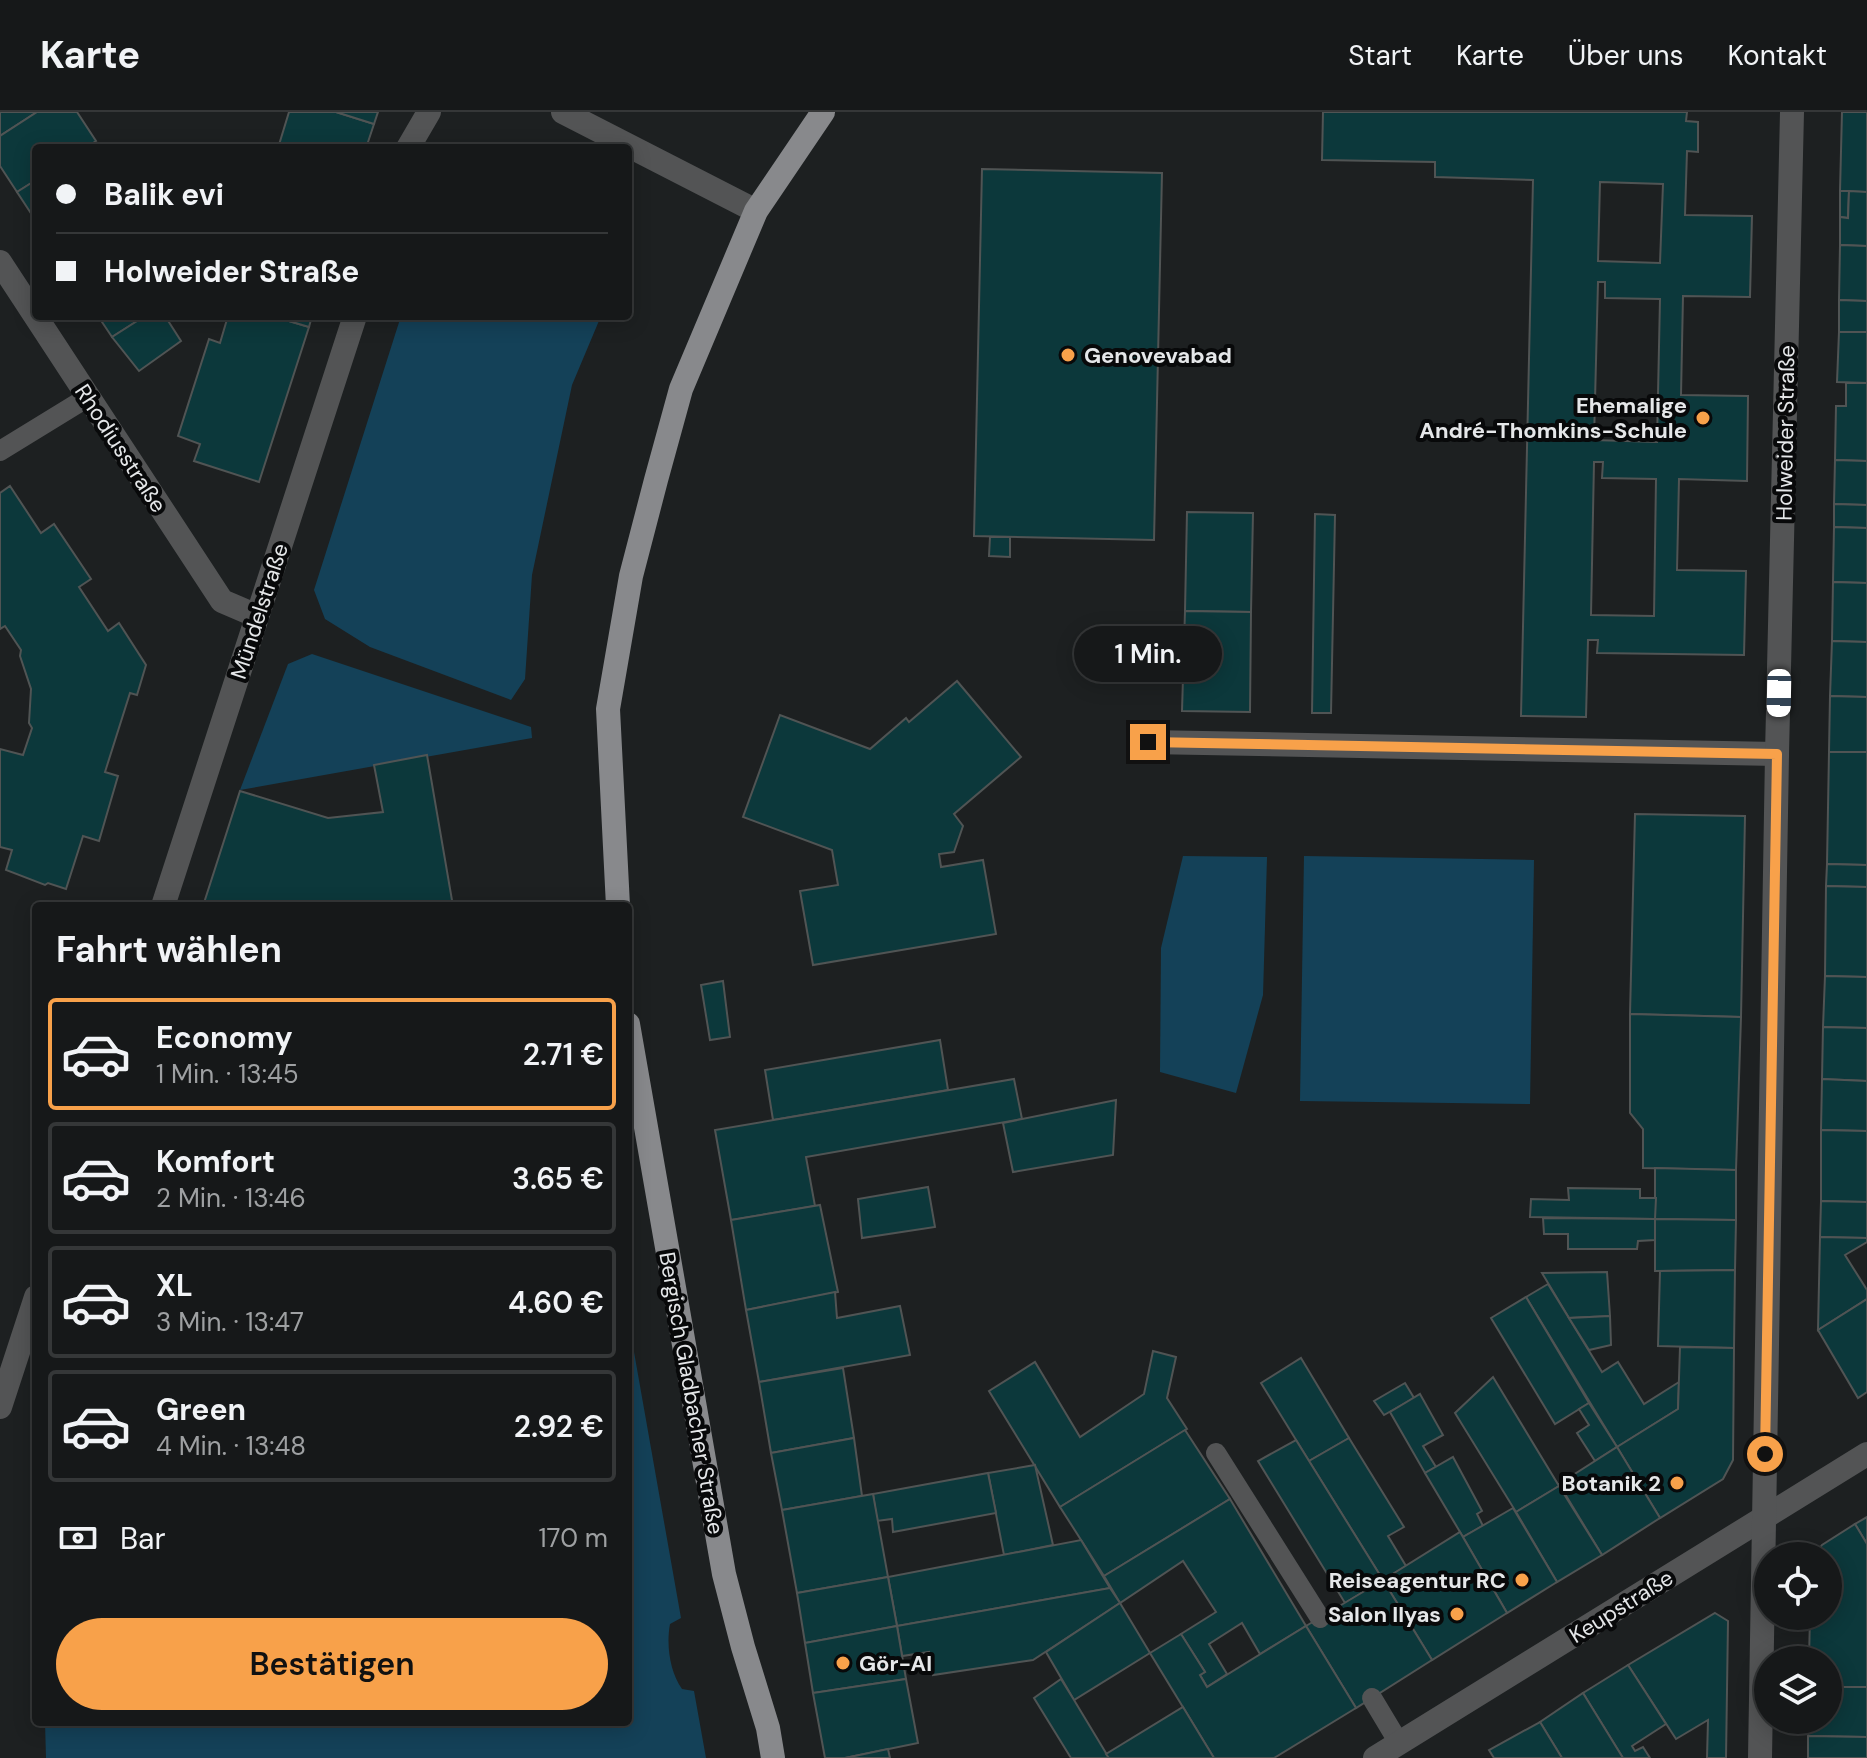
<!DOCTYPE html>
<html lang="de">
<meta charset="utf-8">
<style>
body{margin:0;font-family:"DM Sans",sans-serif;background:#1f2122;color:#f1f3f6;height:100vh;display:flex;flex-direction:column;font-size:30px;white-space:nowrap}
*{box-sizing:border-box;margin:0}
p{font-size:26px;color:#9ea0a2}
.icon{flex:none;width:44px;height:44px;fill:none;stroke:currentColor;stroke-width:2;stroke-linecap:round;stroke-linejoin:round}
.map{position:relative;flex:1;overflow:hidden}
.sheet{position:absolute;left:32px;top:790px;width:600px;height:824px;display:flex;flex-direction:column;background:#161819;border-radius:8px;box-shadow:0 4px 20px #0003,0 0 0 2px #353738}
.sheet>*{flex:none}
.hud{position:absolute;left:32px;top:32px;width:600px;height:176px;border-radius:8px;box-shadow:0 4px 20px #0003,0 0 0 2px #353738;display:grid;align-content:center;height:176px;padding:0 24px;background:#161819}
.buttons{position:absolute;left:1754px;top:1430px;display:grid;gap:16px}
.buttons a{display:grid;place-items:center;width:88px;height:88px;border-radius:50%;background:#161819;box-shadow:0 4px 20px #0003,0 0 0 2px #353738;font-size:40px}
.end{position:absolute;width:36px;height:36px;margin:-18px;border:10px solid #f8a14a;background:#111;box-shadow:0 0 0 4px #111}
.from{border-radius:50%}
.bubble{position:absolute;height:56px;border-radius:28px;background:#161819;box-shadow:0 4px 20px #0003,0 0 0 2px #353738;font-size:26px;font-weight:600;line-height:56px;text-align:center}
.car{position:absolute;width:24px;height:48px;margin:-24px -12px;border-radius:10px;box-shadow:0 0 6px 2px #0007;background:linear-gradient(#fff 24%,#345 0 40%,#fff 0 76%,#345 0 86%,#fff 0)}
.hud b{display:flex;align-items:center;gap:28px;height:76px;font-size:30px}
.hud b+b{border-top:2px solid #353738}
.hud i{width:20px;height:20px;background:#f1f3f6}
ul{padding:0;list-style:none}
li{display:flex;align-items:center;gap:24px;height:112px;margin:0 16px 12px;padding:0 8px;border:4px solid #353738;border-radius:8px}
li div{flex:1}
li b{display:block;font-size:30px}
li em{font-style:normal;font-weight:600}
li.current{border-color:#f8a14a}
li>.icon{width:72px;height:72px;stroke-width:1.5}
h2{padding:0 24px;font-size:36px;line-height:96px}
.pay{display:flex;align-items:center;gap:20px;height:88px;padding:0 24px;font-size:30px}
.pay p{margin-inline-start:auto}
.primary-button{display:flex;gap:16px;margin-top:auto;padding:16px 24px}
.primary-button a{flex:1;height:92px;border-radius:48px;background:#f8a14a;color:#111;font-size:32px;font-weight:600;line-height:92px;text-align:center}
header{display:flex;align-items:center;gap:48px;box-sizing:border-box;height:112px;padding:0 40px;background:#161819;border-bottom:2px solid #353738}
header strong{font-size:38px}
nav{display:flex;gap:44px;margin-inline-start:auto;font-size:28px}
.map>svg:first-child{display:block}
.green{fill:#144158}
.building{fill:#0c383b;stroke:#505454;stroke-width:2;fill-rule:evenodd}
.lines{fill:none;stroke-linecap:round;stroke-linejoin:round}
.lane{stroke:#535455;stroke-width:20}
.street{stroke:#535455;stroke-width:24}
.primary{stroke:#88898c;stroke-width:24}
.route{stroke:#f8a14a;stroke-width:10}
.poi-dot{fill:#f8a14a;stroke:#08090a;stroke-width:3}
.labels{text-anchor:middle;stroke-width:8;stroke-linejoin:round;paint-order:stroke}
.poi-label{font-size:22px;font-weight:bold;fill:#e5e7e9;stroke:#08090a;text-anchor:end}
.street-label{font-size:22px;fill:#e5e7e9;stroke:#08090a}
</style>
<header>
<strong>Karte</strong>
<nav><a>Start</a><a>Karte</a><a>Über uns</a><a>Kontakt</a></nav>
</header>
<div class="map">
<svg width="1867" height="1646" viewBox="0 0 1867 1646">
<rect width="100%" height="100%" fill="#1d2021"/>
<!-- green -->
<g class="green">
<path d="M 401,204 L 601,204 L 572,273 L 532,463 L 525,567 L 511,588 L 370,535 L 325,507 L 314,478 Z"/>
<path d="M 312,542 L 531,615 L 532,626 L 240,678 L 288,552 Z"/>
<path d="M 1183,744 L 1267,745 L 1263,883 L 1236,981 L 1160,960 L 1161,836 Z"/>
<path d="M 1304,744 L 1534,748 L 1530,992 L 1300,989 Z"/>
<path d="M 628,1206 L 681,1506 L 670,1512 C 666,1533 670,1560 682,1577 L 694,1579 L 706,1646 L 46,1646 L 45,1610 L 628,1610 Z"/>
</g>
<!-- building -->
<g class="building">
<path d="M 0,0 L 37,0 L 0,24 Z"/>
<path d="M 37,0 L 77,0 L 96,29 L 85,36 L 36,36 L 36,68 L 17,80 L 0,54 L 0,24 Z"/>
<path d="M 289,0 L 336,0 L 374,12 L 366,36 L 278,36 Z"/>
<path d="M 336,0 L 378,0 L 374,12 Z"/>
<path d="M 1323,0 L 1687,0 L 1686,9 L 1698,10 L 1698,40 L 1687,39 L 1685,103 L 1752,104 L 1750,185 L 1683,184 L 1681,283 L 1748,284 L 1747,369 L 1679,367 L 1677,458 L 1746,459 L 1744,543 L 1597,541 L 1598,528 L 1588,528 L 1586,605 L 1521,604 L 1533,68 L 1435,65 L 1435,50 L 1322,48 ZM 1600,70 L 1663,72 L 1660,151 L 1598,149 ZM 1598,170 L 1605,170 L 1605,186 L 1660,187 L 1657,330 L 1594,328 ZM 1594,350 L 1603,350 L 1602,366 L 1656,367 L 1654,504 L 1591,503 Z"/>
<path d="M 1842,0 L 1867,0 L 1867,80 L 1840,79 Z"/>
<path d="M 982,57 L 1162,61 L 1154,428 L 974,424 Z"/>
<path d="M 36,68 L 36,109 L 17,80 Z"/>
<path d="M 1840,79 L 1849,79 L 1848,106 L 1840,105 Z"/>
<path d="M 1849,79 L 1867,80 L 1867,134 L 1840,133 L 1840,105 L 1848,106 Z"/>
<path d="M 1840,133 L 1867,134 L 1867,189 L 1839,188 Z"/>
<path d="M 1839,188 L 1867,189 L 1867,220 L 1839,220 Z"/>
<path d="M 98,204 L 145,204 L 112,225 Z"/>
<path d="M 145,204 L 165,204 L 181,229 L 139,259 L 112,225 Z"/>
<path d="M 228,204 L 272,204 L 309,215 L 259,370 L 194,349 L 200,332 L 178,324 L 209,227 L 220,231 Z"/>
<path d="M 272,204 L 312,204 L 309,215 Z"/>
<path d="M 1839,220 L 1867,220 L 1867,271 L 1837,270 Z"/>
<path d="M 1846,271 L 1867,271 L 1867,349 L 1835,348 L 1836,294 L 1846,294 Z"/>
<path d="M 1835,348 L 1867,349 L 1867,393 L 1834,392 Z"/>
<path d="M 10,374 L 41,421 L 54,412 L 91,467 L 79,475 L 108,519 L 119,511 L 146,553 L 137,583 L 130,581 L 105,660 L 118,664 L 99,729 L 83,724 L 66,777 L 48,771 L 45,773 L 6,758 L 12,738 L 0,735 L 0,637 L 23,643 L 32,616 L 29,611 L 31,577 L 20,544 L 21,538 L 5,514 L 0,517 L 0,381 Z"/>
<path d="M 1834,392 L 1867,393 L 1867,416 L 1834,415 Z"/>
<path d="M 1187,400 L 1253,401 L 1251,500 L 1185,499 Z"/>
<path d="M 1315,402 L 1335,403 L 1331,601 L 1312,601 Z"/>
<path d="M 1834,415 L 1867,416 L 1867,471 L 1833,470 Z"/>
<path d="M 990,425 L 1010,425 L 1010,445 L 989,444 Z"/>
<path d="M 1833,470 L 1867,471 L 1867,530 L 1832,529 Z"/>
<path d="M 1185,499 L 1251,500 L 1250,600 L 1182,599 Z"/>
<path d="M 1832,529 L 1867,530 L 1867,585 L 1830,584 Z"/>
<path d="M 957,569 L 1021,645 L 954,702 L 963,714 L 954,740 L 939,742 L 941,755 L 983,748 L 996,822 L 813,853 L 800,779 L 838,773 L 832,738 L 743,705 L 780,603 L 870,637 L 906,606 L 909,610 Z"/>
<path d="M 1830,584 L 1867,585 L 1867,640 L 1829,640 Z"/>
<path d="M 1829,640 L 1867,640 L 1867,753 L 1827,752 Z"/>
<path d="M 427,643 L 453,794 L 203,794 L 240,679 L 328,706 L 383,700 L 374,653 Z"/>
<path d="M 1635,702 L 1745,704 L 1741,905 L 1630,902 Z"/>
<path d="M 1827,752 L 1867,753 L 1867,775 L 1826,774 Z"/>
<path d="M 1826,774 L 1867,775 L 1867,865 L 1825,864 Z"/>
<path d="M 1825,864 L 1867,865 L 1867,916 L 1823,915 Z"/>
<path d="M 723,869 L 730,925 L 710,928 L 701,873 Z"/>
<path d="M 1630,902 L 1741,905 L 1736,1058 L 1643,1056 L 1643,1017 L 1630,1001 Z"/>
<path d="M 1823,915 L 1867,916 L 1867,969 L 1822,967 Z"/>
<path d="M 940,928 L 948,978 L 773,1008 L 765,958 Z"/>
<path d="M 1014,967 L 1022,1007 L 806,1045 L 815,1094 L 731,1108 L 715,1018 Z"/>
<path d="M 1822,967 L 1867,969 L 1867,1019 L 1821,1018 Z"/>
<path d="M 1116,988 L 1113,1043 L 1013,1060 L 1003,1011 Z"/>
<path d="M 1821,1018 L 1867,1019 L 1867,1090 L 1821,1089 Z"/>
<path d="M 1655,1056 L 1736,1058 L 1736,1108 L 1655,1107 Z"/>
<path d="M 928,1075 L 935,1115 L 862,1126 L 858,1087 Z"/>
<path d="M 1568,1076 L 1640,1077 L 1640,1086 L 1656,1086 L 1655,1107 L 1530,1105 L 1531,1087 L 1569,1088 Z"/>
<path d="M 1821,1089 L 1867,1090 L 1867,1126 L 1820,1125 Z"/>
<path d="M 820,1093 L 838,1180 L 746,1198 L 731,1108 Z"/>
<path d="M 1543,1106 L 1655,1107 L 1655,1128 L 1638,1129 L 1637,1137 L 1568,1137 L 1568,1122 L 1544,1122 Z"/>
<path d="M 1655,1107 L 1736,1108 L 1735,1158 L 1655,1159 Z"/>
<path d="M 1820,1125 L 1867,1126 L 1867,1130 L 1845,1143 L 1867,1178 L 1867,1187 L 1818,1218 Z"/>
<path d="M 1735,1158 L 1734,1236 L 1658,1234 L 1660,1159 Z"/>
<path d="M 1607,1160 L 1610,1204 L 1569,1206 L 1542,1161 Z"/>
<path d="M 1548,1172 L 1602,1260 L 1618,1250 L 1644,1292 L 1679,1270 L 1678,1297 L 1617,1335 L 1526,1185 Z"/>
<path d="M 835,1180 L 837,1206 L 900,1194 L 910,1243 L 759,1270 L 746,1198 Z"/>
<path d="M 1526,1185 L 1589,1291 L 1555,1312 L 1491,1206 Z"/>
<path d="M 1867,1187 L 1867,1280 L 1858,1286 L 1818,1218 Z"/>
<path d="M 1610,1204 L 1611,1233 L 1589,1238 L 1569,1206 Z"/>
<path d="M 1680,1235 L 1734,1236 L 1733,1348 L 1723,1367 L 1660,1406 L 1617,1335 L 1678,1297 Z"/>
<path d="M 1153,1239 L 1176,1245 L 1167,1286 L 1187,1317 L 1060,1395 L 989,1279 L 1035,1250 L 1080,1325 L 1144,1282 Z"/>
<path d="M 1301,1246 L 1349,1326 L 1309,1349 L 1261,1271 Z"/>
<path d="M 843,1256 L 854,1326 L 771,1341 L 759,1270 Z"/>
<path d="M 1493,1265 L 1559,1374 L 1516,1400 L 1455,1301 Z"/>
<path d="M 1405,1271 L 1414,1286 L 1384,1303 L 1374,1289 Z"/>
<path d="M 1420,1282 L 1443,1323 L 1423,1334 L 1436,1355 L 1425,1361 L 1390,1300 Z"/>
<path d="M 1589,1291 L 1617,1335 L 1595,1349 L 1577,1321 L 1589,1313 L 1579,1297 Z"/>
<path d="M 1185,1318 L 1230,1387 L 1104,1464 L 1060,1395 Z"/>
<path d="M 854,1326 L 862,1384 L 782,1398 L 771,1341 Z"/>
<path d="M 1349,1326 L 1404,1415 L 1388,1424 L 1406,1454 L 1383,1468 L 1309,1349 Z"/>
<path d="M 1296,1328 L 1383,1468 L 1345,1491 L 1258,1349 Z"/>
<path d="M 1617,1335 L 1660,1406 L 1602,1443 L 1559,1372 Z"/>
<path d="M 1453,1345 L 1482,1399 L 1477,1402 L 1483,1414 L 1463,1425 L 1425,1361 Z"/>
<path d="M 1035,1353 L 1053,1433 L 1004,1443 L 988,1361 Z"/>
<path d="M 988,1361 L 996,1401 L 893,1420 L 892,1407 L 877,1409 L 873,1382 Z"/>
<path d="M 1559,1374 L 1602,1443 L 1557,1470 L 1516,1400 Z"/>
<path d="M 873,1382 L 888,1465 L 797,1481 L 782,1398 Z"/>
<path d="M 1230,1387 L 1306,1514 L 1260,1542 L 1242,1511 L 1209,1532 L 1227,1562 L 1207,1575 L 1200,1563 L 1205,1560 L 1181,1522 L 1216,1500 L 1183,1449 L 1120,1491 L 1104,1464 Z"/>
<path d="M 1513,1396 L 1557,1470 L 1507,1501 L 1463,1425 Z"/>
<path d="M 1867,1405 L 1867,1432 L 1855,1412 Z"/>
<path d="M 1855,1412 L 1867,1432 L 1867,1575 L 1828,1575 L 1828,1548 L 1809,1548 L 1810,1504 L 1828,1504 L 1828,1444 L 1814,1444 L 1822,1433 Z"/>
<path d="M 1460,1420 L 1507,1501 L 1432,1548 L 1383,1468 Z"/>
<path d="M 1081,1428 L 1110,1476 L 897,1514 L 888,1465 Z"/>
<path d="M 888,1465 L 897,1514 L 805,1531 L 797,1481 Z"/>
<path d="M 1383,1468 L 1432,1548 L 1356,1596 L 1306,1514 Z"/>
<path d="M 1110,1476 L 1120,1491 L 1033,1548 L 933,1563 L 929,1540 L 902,1544 L 897,1514 Z"/>
<path d="M 1120,1491 L 1150,1541 L 1074,1588 L 1046,1540 Z"/>
<path d="M 1715,1501 L 1728,1509 L 1726,1646 L 1707,1646 L 1708,1608 L 1676,1627 L 1628,1553 Z"/>
<path d="M 897,1514 L 906,1567 L 813,1581 L 805,1531 Z"/>
<path d="M 1306,1514 L 1356,1596 L 1274,1646 L 1214,1646 L 1150,1541 L 1181,1522 L 1205,1560 L 1200,1563 L 1207,1575 Z"/>
<path d="M 1628,1553 L 1666,1612 L 1632,1634 L 1635,1639 L 1643,1635 L 1650,1646 L 1623,1646 L 1583,1581 Z"/>
<path d="M 906,1567 L 918,1631 L 845,1646 L 825,1646 L 813,1581 Z"/>
<path d="M 1061,1567 L 1074,1588 L 1109,1646 L 1071,1646 L 1034,1586 Z"/>
<path d="M 1828,1575 L 1867,1575 L 1867,1625 L 1808,1624 L 1809,1608 L 1828,1608 Z"/>
<path d="M 1583,1581 L 1623,1646 L 1562,1646 L 1540,1610 Z"/>
<path d="M 1183,1595 L 1214,1646 L 1109,1646 L 1106,1642 Z"/>
<path d="M 1540,1610 L 1562,1646 L 1494,1646 L 1489,1638 Z"/>
<path d="M 1808,1624 L 1867,1625 L 1867,1646 L 1808,1646 Z"/>
<path d="M 888,1637 L 890,1646 L 845,1646 Z"/>
</g>
<g class="lines">
<!-- lane -->
<g class="lane">
<path d="M 0,339 L 88,285"/>
<path d="M 1216,1341 L 1320,1506"/>
<path d="M 1372,1586 L 1399,1631"/>
</g>
<!-- street -->
<g class="street">
<path d="M 563,0 L 756,99"/>
<path d="M 408,36 L 429,0"/>
<path d="M 0,150 L 222,489 L 257,504"/>
<path d="M 1148,630 L 1777,642"/>
<path d="M 163,794 L 355,204"/>
<path d="M 0,1295 L 36,1185"/>
<path d="M 1375,1646 L 1867,1342"/>
<path d="M 1760,1646 L 1777,642 L 1792,0"/>
</g>
<!-- primary -->
<g class="primary">
<path d="M 618,794 L 608,597 L 631,464 L 656,368 L 681,277 L 756,99 L 823,0"/>
<path d="M 628,912 L 724,1462 L 743,1535 L 768,1616 L 773,1646"/>
</g>
</g>
<g class="lines">
<!-- route -->
<path class="route" d="M 1148,630 L 1777,642 L 1765,1342"/>
</g>
<!-- markers -->
<g class="poi-dot">
<circle cx="1068" cy="243" r="8"/>
<circle cx="1703" cy="306" r="8"/>
<circle cx="1677" cy="1371" r="8"/>
<circle cx="1522" cy="1468" r="8"/>
<circle cx="1457" cy="1502" r="8"/>
<circle cx="843" cy="1551" r="8"/>
</g>
<g class="labels">
<!-- poi labels -->
<g class="poi-label">
<text x="1084" y="251" text-anchor="start">Genovevabad</text>
<text x="1687" y="301">Ehemalige<tspan x="1687" dy="25">André-Thomkins-Schule</tspan></text>
<text x="1661" y="1379">Botanik 2</text>
<text x="1506" y="1476">Reiseagentur RC</text>
<text x="1441" y="1510">Salon Ilyas</text>
<text x="859" y="1559" text-anchor="start">Gör-Al</text>
</g>
<!-- street labels -->
<g class="street-label">
<text transform="translate(1785 321) rotate(-89)" y="8">Holweider Straße</text>
<text transform="translate(121 336) rotate(57)" y="8">Rhodiusstraße</text>
<text transform="translate(259 499) rotate(-72)" y="8">Mündelstraße</text>
<text transform="translate(692 1281) rotate(80)" y="8">Bergisch Gladbacher Straße</text>
<text transform="translate(1621 1494) rotate(-32)" y="8">Keupstraße</text>
</g>
</g>
</svg>
<div class="buttons">
<a><svg class="icon" aria-label="locate" viewBox="0 0 24 24"><circle cx="12" cy="12" r="6"/><path d="M12 2v4M12 18v4M2 12h4M18 12h4"/></svg></a>
<a><svg class="icon" aria-label="layers" viewBox="0 0 24 24"><path d="M12 4l9 5-9 5-9-5zM3 14l9 5 9-5"/></svg></a>
</div>
<i class="end from" style="left:1765px;top:1342px"></i>
<i class="end" style="left:1148px;top:630px"></i>
<div class="bubble" style="left:1074px;top:514px;width:148px">1 Min.</div>
<i class="car" style="left:1779px;top:581px;rotate:181deg"></i>
<div class="hud">
<b><i class="from"></i>Balik evi</b>
<b><i></i>Holweider Straße</b>
</div>
<section class="sheet">
<h2>Fahrt wählen</h2>
<ul>
<li class="current"><svg class="icon" aria-label="car" viewBox="0 0 24 24"><path d="M5 17H2v-5l4-1 3-4h7l3 4 3 1v5h-3M9 17h6M6 11h13"/><circle cx="7" cy="17" r="2"/><circle cx="17" cy="17" r="2"/></svg><div><b>Economy</b><p>1 Min. · 13:45</p></div><em>2.71 €</em></li>
<li><svg class="icon" aria-label="car" viewBox="0 0 24 24"><path d="M5 17H2v-5l4-1 3-4h7l3 4 3 1v5h-3M9 17h6M6 11h13"/><circle cx="7" cy="17" r="2"/><circle cx="17" cy="17" r="2"/></svg><div><b>Komfort</b><p>2 Min. · 13:46</p></div><em>3.65 €</em></li>
<li><svg class="icon" aria-label="car" viewBox="0 0 24 24"><path d="M5 17H2v-5l4-1 3-4h7l3 4 3 1v5h-3M9 17h6M6 11h13"/><circle cx="7" cy="17" r="2"/><circle cx="17" cy="17" r="2"/></svg><div><b>XL</b><p>3 Min. · 13:47</p></div><em>4.60 €</em></li>
<li><svg class="icon" aria-label="car" viewBox="0 0 24 24"><path d="M5 17H2v-5l4-1 3-4h7l3 4 3 1v5h-3M9 17h6M6 11h13"/><circle cx="7" cy="17" r="2"/><circle cx="17" cy="17" r="2"/></svg><div><b>Green</b><p>4 Min. · 13:48</p></div><em>2.92 €</em></li>
</ul>
<div class="pay"><svg class="icon" aria-label="cash" viewBox="0 0 24 24"><path d="M3 7h18v10H3z"/><circle cx="12" cy="12" r="2"/></svg>Bar<p>170 m</p></div>
<div class="primary-button"><a>Bestätigen</a></div>
</section>
</div>
